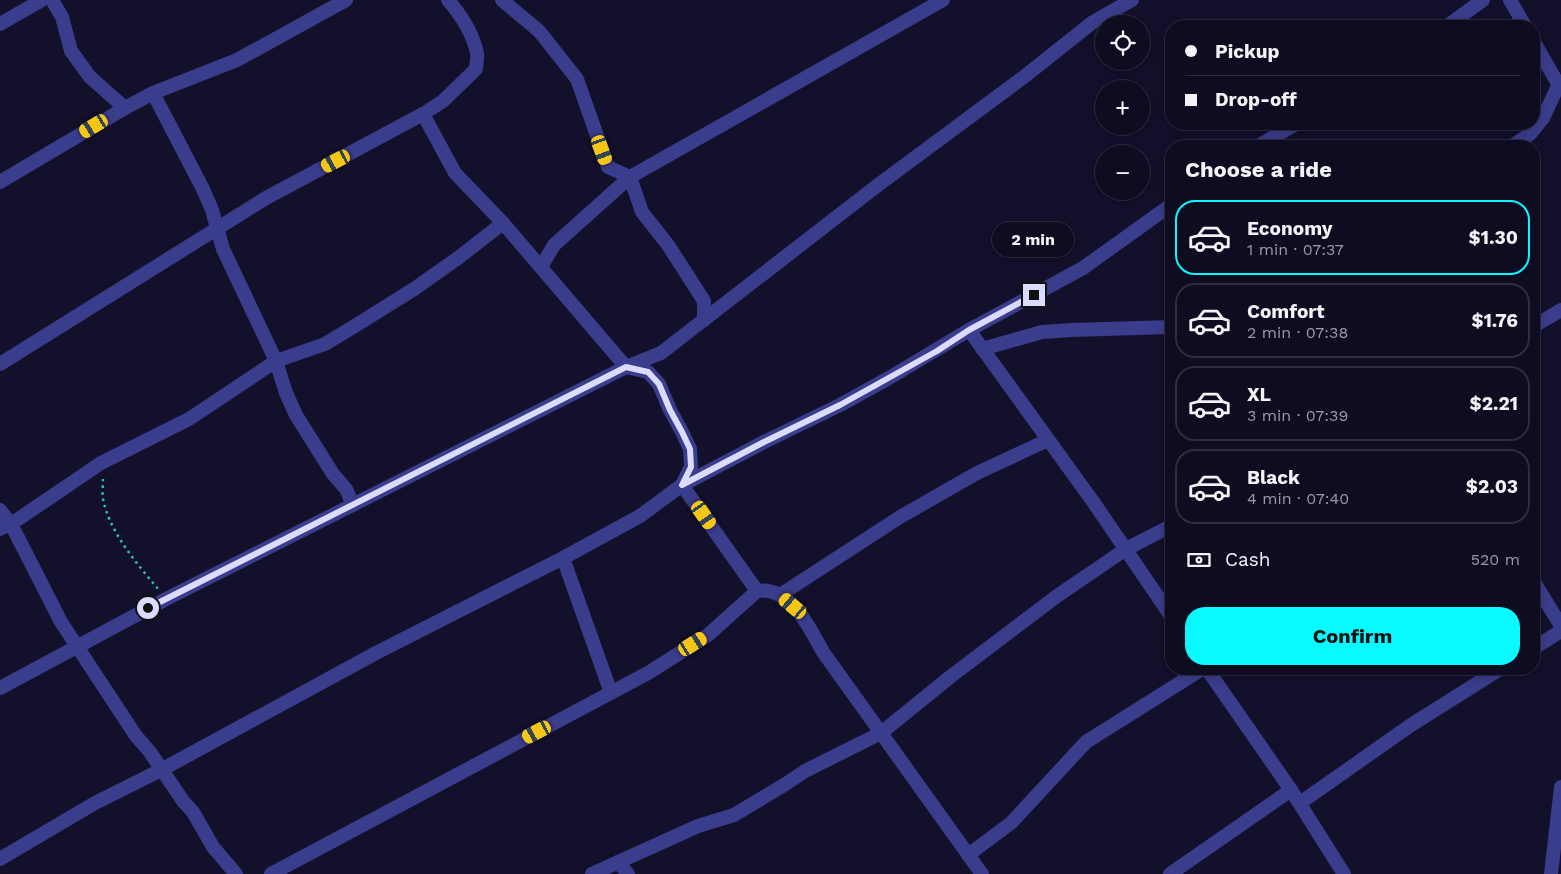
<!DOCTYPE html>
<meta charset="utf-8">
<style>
body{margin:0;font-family:"Work Sans",sans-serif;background:#1c1a2d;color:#f1f3f6;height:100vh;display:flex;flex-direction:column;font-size:19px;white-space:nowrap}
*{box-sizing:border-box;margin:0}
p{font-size:16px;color:#9b9ba5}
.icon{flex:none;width:28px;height:28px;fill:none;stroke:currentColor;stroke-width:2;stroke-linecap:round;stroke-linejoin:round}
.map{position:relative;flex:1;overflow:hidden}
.details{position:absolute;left:1165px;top:140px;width:375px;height:535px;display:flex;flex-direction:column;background:#0e0c20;border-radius:20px;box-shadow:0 2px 12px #0003,0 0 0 1px #2e2c3e}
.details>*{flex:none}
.top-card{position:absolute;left:1165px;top:20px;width:375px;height:110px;border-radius:20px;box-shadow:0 2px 12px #0003,0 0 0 1px #2e2c3e;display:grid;align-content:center;height:110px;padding:0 20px;background:#0e0c20}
.controls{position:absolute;left:1095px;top:15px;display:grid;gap:10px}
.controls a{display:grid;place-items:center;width:55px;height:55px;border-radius:50%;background:#0e0c20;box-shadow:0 2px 12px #0003,0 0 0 1px #2e2c3e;font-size:25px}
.end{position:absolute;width:22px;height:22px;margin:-11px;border:6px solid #dbdaff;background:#111;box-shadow:0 0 0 2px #111}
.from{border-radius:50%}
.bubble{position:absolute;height:35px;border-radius:18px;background:#0e0c20;box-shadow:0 2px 12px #0003,0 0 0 1px #2e2c3e;font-size:16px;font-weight:700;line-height:35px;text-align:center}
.car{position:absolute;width:15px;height:30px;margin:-15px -8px;border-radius:6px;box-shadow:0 0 4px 1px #0007;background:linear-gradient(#f5c518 24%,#345 0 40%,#f5c518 0 76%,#345 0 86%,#f5c518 0)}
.top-card b{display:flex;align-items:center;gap:18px;height:48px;font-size:19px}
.top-card b+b{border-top:1px solid #2e2c3e}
.top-card i{width:12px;height:12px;background:#f1f3f6}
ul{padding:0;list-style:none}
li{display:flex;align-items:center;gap:15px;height:75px;margin:0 10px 8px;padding:0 10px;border:2px solid #2e2c3e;border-radius:20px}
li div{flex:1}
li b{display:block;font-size:19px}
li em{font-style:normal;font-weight:700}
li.active{border-color:#06faff}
li>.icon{width:45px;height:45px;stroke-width:1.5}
h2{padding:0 20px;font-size:22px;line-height:60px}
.pay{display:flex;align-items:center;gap:12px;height:55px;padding:0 20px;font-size:19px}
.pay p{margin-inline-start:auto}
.button{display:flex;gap:10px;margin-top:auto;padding:10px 20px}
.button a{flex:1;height:58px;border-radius:20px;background:#06faff;color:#111;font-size:20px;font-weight:700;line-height:58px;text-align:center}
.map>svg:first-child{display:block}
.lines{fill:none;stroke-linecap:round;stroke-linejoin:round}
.path{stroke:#2dc0ab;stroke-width:2.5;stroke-dasharray:2.5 4;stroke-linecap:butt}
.minor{stroke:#3a3d8b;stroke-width:14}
.tertiary{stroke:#3a3d8b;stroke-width:14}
.route{stroke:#dbdaff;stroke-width:6}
</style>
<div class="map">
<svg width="1561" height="874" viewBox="0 0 1561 874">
<rect width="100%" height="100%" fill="#12102b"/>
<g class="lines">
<!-- path -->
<path class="path" d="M 103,479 C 103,485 102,493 103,499 C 110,533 137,564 159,590"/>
<!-- minor -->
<g class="minor">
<path d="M 52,0 L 62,17 L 71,51 L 90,77 L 125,108"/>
<path d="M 502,0 L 539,31 L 577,79 L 608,167 L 630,177 L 642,212 L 668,245 L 704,301 L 704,320"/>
<path d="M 0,24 L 42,0"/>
<path d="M 1447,26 L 1483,0"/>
<path d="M 153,93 L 203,189 L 212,210 L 223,249 L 276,361 L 286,393 L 296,415 L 333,474 L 346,489 L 353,505"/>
<path d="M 423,114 L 455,173 L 503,223 L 626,367 L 648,372 L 659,384 L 670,410 L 682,432 L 690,449 L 691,467 L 682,485 L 757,591 C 791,586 809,627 823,652 L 982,874"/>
<path d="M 1258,146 L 1296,124"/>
<path d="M 1512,146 L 1530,134 L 1543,118 L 1558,86"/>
<path d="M 0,182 L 125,108 L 153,93 L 237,60 L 346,0"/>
<path d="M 541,267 L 554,245 L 630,177 L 943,0"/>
<path d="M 1534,326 L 1561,310"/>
<path d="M 969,330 L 1094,503 L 1171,616"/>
<path d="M 982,349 L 1042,332 L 1071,330 L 1171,327"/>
<path d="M 0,364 L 266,198 L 423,114 L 443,101 L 476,69 C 476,64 478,58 477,53 C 473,34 460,14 448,0"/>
<path d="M 0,510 L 11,524 L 61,622 L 136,736 L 150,752 L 183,801 L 193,812 L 213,847 L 236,874"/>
<path d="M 0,529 L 11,524 L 101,463 L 189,419 L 276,361 L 325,344 L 358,324 L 414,289 L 458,258 L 503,223"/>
<path d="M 563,558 L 611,693"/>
<path d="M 1534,582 L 1561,626"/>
<path d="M 780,595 L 900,517 L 977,473 L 1048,440"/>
<path d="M 1534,648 L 1561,631"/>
<path d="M 1207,669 L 1291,790 L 1344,874"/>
<path d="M 0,688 L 166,599 L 626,367 L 661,353 L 878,185 L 1025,76 L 1093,22 L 1132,0"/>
<path d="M 1300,803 L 1411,725 L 1500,669"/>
<path d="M 968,855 L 1011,823 L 1086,742 L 1202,669"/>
<path d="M 0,859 L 95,803 L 161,770 L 376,653 L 563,558 L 640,516 L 682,485 L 764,442 L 840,405 L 889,378 L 969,330 L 1083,268 L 1171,205"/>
<path d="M 618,862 L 628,874"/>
<path d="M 271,874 L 648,673 L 708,635 L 757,591"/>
<path d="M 592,874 L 698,826 L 734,815 L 784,785 L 805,771 L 881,733 L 950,677 L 1057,596 L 1126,549 L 1171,526"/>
<path d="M 1170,874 L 1291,790"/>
<path d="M 1551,874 L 1561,787"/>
</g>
<!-- tertiary -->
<g class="tertiary">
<path d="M 1510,0 L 1525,26"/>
<path d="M 1534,42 L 1561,89"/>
</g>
</g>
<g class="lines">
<!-- route -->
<path class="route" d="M 148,608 L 626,367 L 648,372 L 659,384 L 670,410 L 682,432 L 690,449 L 691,467 L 682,485 L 764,442 L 840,405 L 937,351 L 969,330 L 1034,295"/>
</g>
</svg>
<div class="controls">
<a><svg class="icon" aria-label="locate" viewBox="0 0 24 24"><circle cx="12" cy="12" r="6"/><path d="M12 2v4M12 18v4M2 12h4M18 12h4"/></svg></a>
<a>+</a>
<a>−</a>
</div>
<i class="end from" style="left:148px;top:608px"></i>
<i class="end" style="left:1034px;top:295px"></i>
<div class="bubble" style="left:992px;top:222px;width:82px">2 min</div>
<i class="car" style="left:94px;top:126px;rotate:239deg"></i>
<i class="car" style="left:602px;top:150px;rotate:160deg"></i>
<i class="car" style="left:336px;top:161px;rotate:242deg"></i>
<i class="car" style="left:704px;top:515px;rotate:145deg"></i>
<i class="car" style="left:793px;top:606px;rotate:310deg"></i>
<i class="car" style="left:693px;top:644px;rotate:58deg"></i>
<i class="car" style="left:537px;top:732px;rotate:242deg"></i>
<div class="top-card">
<b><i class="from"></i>Pickup</b>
<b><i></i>Drop-off</b>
</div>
<section class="details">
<h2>Choose a ride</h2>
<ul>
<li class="active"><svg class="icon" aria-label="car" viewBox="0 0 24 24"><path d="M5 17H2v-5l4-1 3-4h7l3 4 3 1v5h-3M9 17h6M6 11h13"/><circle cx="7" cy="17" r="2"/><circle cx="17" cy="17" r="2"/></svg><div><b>Economy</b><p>1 min · 07:37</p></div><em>$1.30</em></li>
<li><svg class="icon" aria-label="car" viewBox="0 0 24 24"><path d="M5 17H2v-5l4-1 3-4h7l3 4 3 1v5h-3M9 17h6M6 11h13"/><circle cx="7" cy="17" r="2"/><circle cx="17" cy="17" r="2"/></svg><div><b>Comfort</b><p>2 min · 07:38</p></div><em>$1.76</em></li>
<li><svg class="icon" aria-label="car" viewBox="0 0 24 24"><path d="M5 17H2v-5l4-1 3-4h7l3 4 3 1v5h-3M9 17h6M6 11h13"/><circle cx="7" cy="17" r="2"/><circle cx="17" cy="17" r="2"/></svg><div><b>XL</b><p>3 min · 07:39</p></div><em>$2.21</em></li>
<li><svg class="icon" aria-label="car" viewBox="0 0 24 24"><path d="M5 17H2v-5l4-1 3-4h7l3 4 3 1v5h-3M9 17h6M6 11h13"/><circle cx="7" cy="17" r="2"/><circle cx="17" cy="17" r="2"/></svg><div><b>Black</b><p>4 min · 07:40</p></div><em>$2.03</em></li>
</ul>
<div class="pay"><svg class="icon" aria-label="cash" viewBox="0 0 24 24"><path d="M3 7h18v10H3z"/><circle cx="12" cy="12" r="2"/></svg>Cash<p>520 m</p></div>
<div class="button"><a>Confirm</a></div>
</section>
</div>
